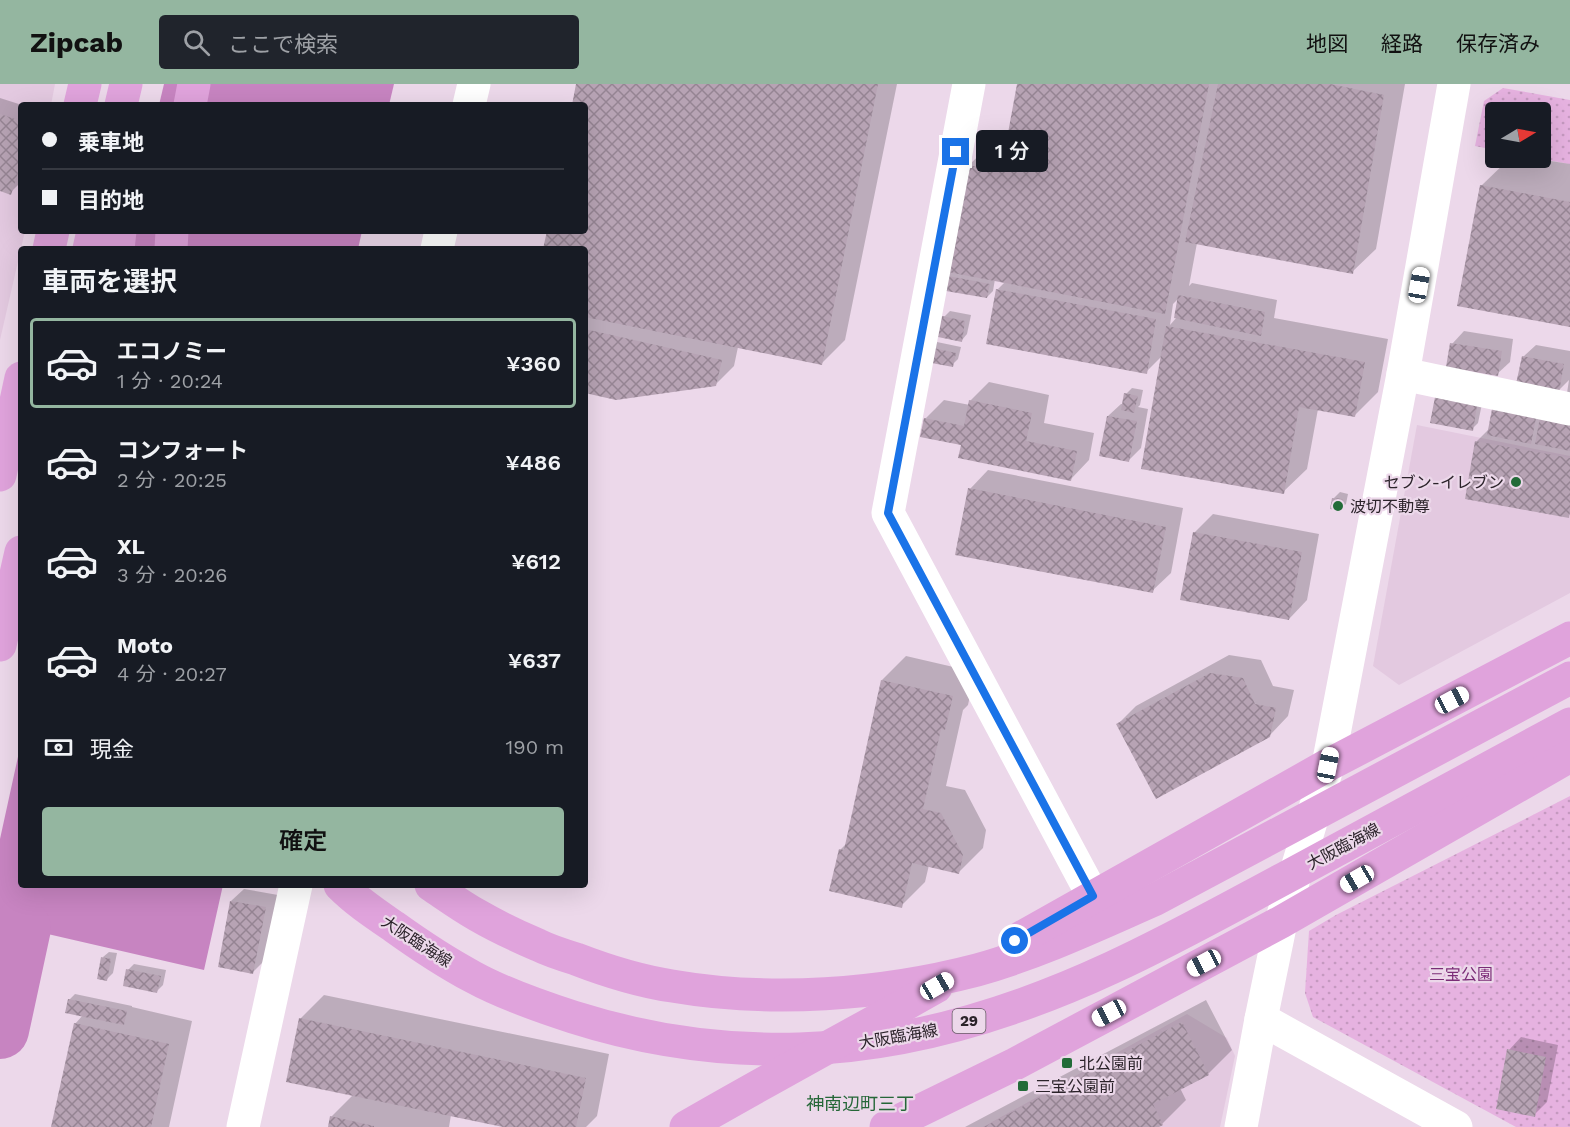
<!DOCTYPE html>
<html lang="ja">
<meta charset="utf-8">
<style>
body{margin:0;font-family:"Work Sans","Noto Sans JP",sans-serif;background:#20242c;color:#f1f3f6;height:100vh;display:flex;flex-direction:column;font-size:22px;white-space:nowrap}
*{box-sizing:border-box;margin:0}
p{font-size:20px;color:#9ea1a6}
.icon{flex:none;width:33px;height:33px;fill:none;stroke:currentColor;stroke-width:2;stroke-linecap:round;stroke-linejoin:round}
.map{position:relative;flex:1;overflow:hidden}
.side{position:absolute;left:18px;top:162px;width:570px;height:642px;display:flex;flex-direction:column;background:#171b24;border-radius:6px;box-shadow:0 6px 24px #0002}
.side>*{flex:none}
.top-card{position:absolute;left:18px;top:18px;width:570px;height:132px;border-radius:6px;box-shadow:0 6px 24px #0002;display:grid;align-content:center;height:132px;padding:0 24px;background:#171b24}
.needle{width:39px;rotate:80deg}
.buttons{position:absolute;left:1485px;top:18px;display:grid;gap:12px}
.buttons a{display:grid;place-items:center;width:66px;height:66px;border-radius:6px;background:#171b24;box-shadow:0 6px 24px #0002;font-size:30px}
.end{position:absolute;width:27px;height:27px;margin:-14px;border:8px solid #1a73e8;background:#fff;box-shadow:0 0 0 3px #fff}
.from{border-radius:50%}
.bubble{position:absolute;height:42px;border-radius:6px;background:#171b24;box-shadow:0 6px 24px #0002;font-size:20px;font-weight:600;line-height:42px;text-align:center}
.car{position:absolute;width:18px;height:36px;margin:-18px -9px;border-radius:8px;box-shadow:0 0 4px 2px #0007;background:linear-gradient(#fff 24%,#345 0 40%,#fff 0 76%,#345 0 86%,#fff 0)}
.top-card b{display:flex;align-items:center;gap:21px;height:57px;font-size:22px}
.top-card b+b{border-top:2px solid #363941}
.top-card i{width:15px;height:15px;background:#f1f3f6}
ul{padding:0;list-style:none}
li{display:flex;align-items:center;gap:18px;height:90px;margin:0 12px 9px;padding:0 12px;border:3px solid transparent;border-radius:6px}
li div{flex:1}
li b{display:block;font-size:22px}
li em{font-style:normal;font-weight:600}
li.on{border-color:#94b6a0}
li>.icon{width:54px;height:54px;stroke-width:1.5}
h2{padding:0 24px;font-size:27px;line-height:72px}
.pay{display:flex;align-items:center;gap:15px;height:66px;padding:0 24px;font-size:22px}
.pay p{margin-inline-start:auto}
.action{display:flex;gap:12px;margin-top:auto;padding:12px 24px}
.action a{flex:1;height:69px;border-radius:6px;background:#94b6a0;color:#111;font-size:24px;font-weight:600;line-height:69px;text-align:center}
header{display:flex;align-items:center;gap:36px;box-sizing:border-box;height:84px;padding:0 30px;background:#94b6a0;color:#111}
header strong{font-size:28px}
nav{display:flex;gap:33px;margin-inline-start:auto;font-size:21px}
.search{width:420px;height:54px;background:#20242c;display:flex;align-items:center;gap:15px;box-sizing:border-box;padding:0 21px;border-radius:6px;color:#9ea1a6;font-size:22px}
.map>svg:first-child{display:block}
.built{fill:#e3c9e0}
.green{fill:url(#green-dots)}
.water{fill:#c784c1}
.shadow{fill:#0003;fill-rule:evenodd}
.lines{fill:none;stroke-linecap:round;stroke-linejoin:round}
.river{stroke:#c784c1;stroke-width:58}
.building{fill:url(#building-cross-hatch)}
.minor{stroke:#fff;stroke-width:33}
.major{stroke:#e0a3dc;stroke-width:33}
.route{stroke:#1a73e8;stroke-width:8}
.poi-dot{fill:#226b38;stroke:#ecd8ea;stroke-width:2}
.labels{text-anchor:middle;stroke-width:4.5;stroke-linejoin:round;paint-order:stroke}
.shield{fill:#ecd8ea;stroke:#655964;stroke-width:1.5}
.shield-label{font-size:15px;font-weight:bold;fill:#2b232a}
.poi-label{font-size:16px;fill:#2b232a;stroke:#ecd8ea;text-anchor:start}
.street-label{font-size:16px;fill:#2b232a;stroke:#ecd8ea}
.park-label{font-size:16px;fill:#7b2c77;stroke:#ecd8ea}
.neighbourhood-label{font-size:18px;fill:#256738;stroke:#ecd8ea}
</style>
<header>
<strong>Zipcab</strong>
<div class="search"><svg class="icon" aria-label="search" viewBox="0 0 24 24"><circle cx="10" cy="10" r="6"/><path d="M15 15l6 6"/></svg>ここで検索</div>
<nav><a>地図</a><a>経路</a><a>保存済み</a></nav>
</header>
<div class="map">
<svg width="1570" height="1043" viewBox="0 0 1570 1043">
<defs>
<pattern id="green-dots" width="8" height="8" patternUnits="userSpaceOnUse" patternTransform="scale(1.5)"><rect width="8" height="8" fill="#e6b2e0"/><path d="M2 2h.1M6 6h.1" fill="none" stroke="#c599c0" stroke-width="1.8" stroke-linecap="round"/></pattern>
<pattern id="building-cross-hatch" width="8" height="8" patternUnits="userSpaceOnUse" patternTransform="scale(1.5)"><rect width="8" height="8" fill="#b7a3b4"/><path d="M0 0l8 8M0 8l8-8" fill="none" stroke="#958493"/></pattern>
</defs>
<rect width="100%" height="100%" fill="#ecd8ea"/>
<!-- built -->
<g class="built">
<path d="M 0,0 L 55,0 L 51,21 L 21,21 L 21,147 L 25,147 L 0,256 Z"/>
<path d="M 1417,341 L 1570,372 L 1570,509 L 1399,601 L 1373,582 Z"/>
<path d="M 1187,930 L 1227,954 L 1235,972 L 1220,1043 L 983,1043 Z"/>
</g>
<!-- green -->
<g class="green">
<path d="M 1503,4 L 1570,16 L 1570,80 L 1536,74 L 1540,74 L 1540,28 L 1496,28 L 1495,66 L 1475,62 L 1484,17 Z"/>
<path d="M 1570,712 L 1570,1043 L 1516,1043 L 1313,933 L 1305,909 L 1309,847 L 1336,831 Z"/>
</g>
<!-- water -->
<g class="water">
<path d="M 164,0 L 394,0 L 389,21 L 159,21 Z"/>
<path d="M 132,147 L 362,147 L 358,165 L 128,165 Z"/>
<path d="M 21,659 L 21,801 L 223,801 L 204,886 L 0,839 L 0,755 Z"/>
</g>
<!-- shadow -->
<g class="shadow">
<path d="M 578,0 L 897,0 L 845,256 L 821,280 L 738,263 L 734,282 L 715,301 L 585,307 L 585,165 L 545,165 L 548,147 L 585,147 L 585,21 L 573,21 Z"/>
<path d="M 1018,0 L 1405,0 L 1376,165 L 1352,188 L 1197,159 L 1189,202 L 1192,199 L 1277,216 L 1274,234 L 1388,255 L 1378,308 L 1354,332 L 1318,325 L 1307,385 L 1283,408 L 1162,272 L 1146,288 L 998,205 L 1005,198 L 995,195 L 993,207 L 987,213 L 942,204 L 969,81 L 993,58 L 1007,60 ZM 1179,214 L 1177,233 L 1170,241 L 1173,220 Z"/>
<path d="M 0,14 L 22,21 L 21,98 L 10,109 L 0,106 Z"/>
<path d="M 1510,74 L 1532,74 L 1570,80 L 1570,241 L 1481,102 Z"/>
<path d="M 950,227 L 971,231 L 967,250 L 962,256 L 944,233 Z"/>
<path d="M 1464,247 L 1513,255 L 1510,278 L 1497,290 L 1452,260 Z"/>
<path d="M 937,258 L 961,263 L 958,275 L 952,281 L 928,277 Z"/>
<path d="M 1536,261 L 1570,267 L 1570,309 L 1567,309 L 1569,296 L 1558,307 L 1523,273 Z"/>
<path d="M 989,298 L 1049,311 L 1044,339 L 1094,349 L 1089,376 L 1071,395 L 962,360 L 926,334 L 944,316 L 970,321 L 970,317 Z"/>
<path d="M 1132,304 L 1143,306 L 1140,321 L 1138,323 L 1148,325 L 1141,364 L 1129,376 L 1108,332 L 1121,320 L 1124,320 L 1126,310 Z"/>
<path d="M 1437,314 L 1483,315 L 1478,339 L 1472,345 Z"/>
<path d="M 1493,325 L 1570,332 L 1570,430 L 1568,432 L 1476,358 L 1489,345 Z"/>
<path d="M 988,386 L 1183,424 L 1171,489 L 1152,507 L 970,405 Z"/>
<path d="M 1340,408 L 1348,410 L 1346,420 L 1340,425 L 1334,414 Z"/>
<path d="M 1213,430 L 1319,450 L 1307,516 L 1289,535 L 1194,449 Z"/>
<path d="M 1229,571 L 1261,576 L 1273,602 L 1294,606 L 1288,632 L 1270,651 L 1118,640 L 1136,622 Z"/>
<path d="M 906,572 L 975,588 L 968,621 L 963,626 L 946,702 L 965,706 L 986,746 L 983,764 L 959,788 L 929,781 L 925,798 L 901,822 L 840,766 L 847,759 L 882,596 Z"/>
<path d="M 244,805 L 278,811 L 265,876 L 253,888 L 231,817 Z"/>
<path d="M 109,868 L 117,869 L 113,889 L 107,895 L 103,873 Z"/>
<path d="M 134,880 L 166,886 L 163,901 L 157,907 L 128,886 Z"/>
<path d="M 75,910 L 132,922 L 132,923 L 192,937 L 169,1043 L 52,1043 L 75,940 L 83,931 L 69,916 Z"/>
<path d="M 324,911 L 609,970 L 597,1032 L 586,1043 L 510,1043 L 451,1031 L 449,1043 L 329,1043 L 331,1033 L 354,1010 L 300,935 Z"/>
<path d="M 1206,916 L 1232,966 L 1208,990 L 1180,1004 L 1186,1016 L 1162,1040 L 1156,1043 L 965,1043 Z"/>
<path d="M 1521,953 L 1558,961 L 1547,1018 L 1534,1031 L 1509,966 Z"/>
</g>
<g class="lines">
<!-- river -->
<path class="river" d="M 0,946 L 22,844"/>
</g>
<!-- building -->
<g class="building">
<path d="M 576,0 L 878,0 L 822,281 L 585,233 L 585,165 L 543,165 L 547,147 L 585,147 L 585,21 L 572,21 Z"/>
<path d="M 1017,0 L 1209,0 L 1165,230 L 948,188 L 968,81 L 1001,87 Z"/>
<path d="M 1218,0 L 1330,0 L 1384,11 L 1353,190 L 1185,158 Z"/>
<path d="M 0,30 L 21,37 L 21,79 L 11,111 L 0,107 Z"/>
<path d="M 1480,101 L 1570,118 L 1570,243 L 1457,222 Z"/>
<path d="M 943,191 L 990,200 L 987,214 L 940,206 Z"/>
<path d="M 996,205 L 1156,235 L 1147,290 L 986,260 Z"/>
<path d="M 1178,211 L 1265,228 L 1261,252 L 1174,234 Z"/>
<path d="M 942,232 L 965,237 L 962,258 L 938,253 Z"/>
<path d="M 1166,242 L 1365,278 L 1355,333 L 1299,323 L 1284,410 L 1141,385 Z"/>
<path d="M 585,245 L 722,276 L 716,302 L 616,316 L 585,309 Z"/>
<path d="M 1450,259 L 1502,267 L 1498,292 L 1446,283 Z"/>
<path d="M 929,263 L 956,269 L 953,283 L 926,278 Z"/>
<path d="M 1522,272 L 1564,280 L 1559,308 L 1516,300 Z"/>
<path d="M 1124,309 L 1138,312 L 1134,329 L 1121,326 Z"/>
<path d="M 1435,313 L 1477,321 L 1473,347 L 1430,339 Z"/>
<path d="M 969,316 L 1032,329 L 1026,357 L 1077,367 L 1071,397 L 958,374 L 961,361 L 920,353 L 924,334 L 964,342 Z"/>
<path d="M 1492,325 L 1536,334 L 1531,360 L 1487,351 Z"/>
<path d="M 1107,332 L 1137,337 L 1129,378 L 1099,372 Z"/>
<path d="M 1540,333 L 1570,339 L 1570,367 L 1535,360 Z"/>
<path d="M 1475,357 L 1570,374 L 1570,426 L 1569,434 L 1465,415 Z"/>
<path d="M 968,404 L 1166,443 L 1153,509 L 955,471 Z"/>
<path d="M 1332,414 L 1343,415 L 1340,427 L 1330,425 Z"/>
<path d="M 1193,448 L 1302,468 L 1289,536 L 1180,516 Z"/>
<path d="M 1210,589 L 1243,594 L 1255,620 L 1276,624 L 1270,653 L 1156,715 L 1116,640 Z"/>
<path d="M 881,596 L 953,612 L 945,646 L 941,645 L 923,725 L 941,729 L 963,771 L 959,790 L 912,779 L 902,824 L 829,807 L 839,765 L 844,766 Z"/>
<path d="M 230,817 L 266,823 L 253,890 L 218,883 Z"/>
<path d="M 101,873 L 111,875 L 107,897 L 97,895 Z"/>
<path d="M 126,885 L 161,892 L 157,909 L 123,902 Z"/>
<path d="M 68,915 L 127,927 L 124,941 L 65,929 Z"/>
<path d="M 299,934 L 586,994 L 576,1043 L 503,1043 L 286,998 Z"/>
<path d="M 1182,938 L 1209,991 L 1153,1020 L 1163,1041 L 1159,1043 L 984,1043 Z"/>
<path d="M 74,939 L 169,960 L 151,1043 L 51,1043 Z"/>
<path d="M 1507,965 L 1546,973 L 1535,1033 L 1496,1025 Z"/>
<path d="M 330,1032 L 374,1042 L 374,1043 L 328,1043 Z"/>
</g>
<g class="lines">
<!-- minor -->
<g class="minor">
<path d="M 969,0 L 888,429 L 1093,812"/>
<path d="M 469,21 L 474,0"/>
<path d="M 437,165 L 441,147"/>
<path d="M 1403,290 L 1570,325"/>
<path d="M 1261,935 L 1456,1043"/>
<path d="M 243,1043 L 296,801"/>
<path d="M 1241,1043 L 1261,935 L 1281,838 L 1328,681 L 1403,290 L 1454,0"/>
</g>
<!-- major -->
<g class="major">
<path d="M 80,21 L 85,0"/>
<path d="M 121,21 L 126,0"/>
<path d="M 190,21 L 194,0"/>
<path d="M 49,165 L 53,147"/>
<path d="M 89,165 L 93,147"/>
<path d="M 118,165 L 120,147"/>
<path d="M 171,165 L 172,147"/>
<path d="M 0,391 L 21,294"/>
<path d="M 0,561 L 21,468"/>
<path d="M 340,801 C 356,817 374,829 393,842 C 418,860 445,878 473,893 C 504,910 539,922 573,933 C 645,956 723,967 799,965 C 907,962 1014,929 1111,884 C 1170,857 1227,825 1285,794 C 1380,743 1475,691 1570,640"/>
<path d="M 431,801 C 446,811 461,822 477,831 C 496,842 517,852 538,861 C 550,867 563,871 576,875 C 607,887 639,897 672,902 C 770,919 881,911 977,886 C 1038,869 1097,841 1154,816 L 1570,594"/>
<path d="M 1022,853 L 1328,681 L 1570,554"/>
<path d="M 686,1043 C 769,995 853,950 936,903"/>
<path d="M 886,1043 L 1015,980 L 1281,838 L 1570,672"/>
</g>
</g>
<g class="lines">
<!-- route -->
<path class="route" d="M 956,68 L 888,429 L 1093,812 L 1015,857"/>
</g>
<!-- markers -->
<g class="poi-dot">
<circle cx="1516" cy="398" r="6"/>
<circle cx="1338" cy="422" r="6"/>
<rect x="1061" y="973" width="12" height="12" rx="3"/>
<rect x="1017" y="996" width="12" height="12" rx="3"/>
</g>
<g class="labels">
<!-- shield labels -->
<rect class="shield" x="952.5" y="925" width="33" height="24" rx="4.5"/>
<g class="shield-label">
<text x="969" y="942">29</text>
</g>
<!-- poi labels -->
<g class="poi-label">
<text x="1504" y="404" text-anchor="end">セブン-イレブン</text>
<text x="1350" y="428">波切不動尊</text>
<text x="1079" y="985">北公園前</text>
<text x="1035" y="1008">三宝公園前</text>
</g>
<!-- street labels -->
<g class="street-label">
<text transform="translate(1343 762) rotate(-28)" y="6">大阪臨海線</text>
<text transform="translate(417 857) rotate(33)" y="6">大阪臨海線</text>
<text transform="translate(898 952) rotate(-10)" y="6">大阪臨海線</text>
</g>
<!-- park labels -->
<g class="park-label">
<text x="1461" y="896">三宝公園</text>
</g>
<!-- neighbourhood labels -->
<g class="neighbourhood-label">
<text x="860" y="1026">神南辺町三丁</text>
</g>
</g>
</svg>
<div class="buttons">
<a><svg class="needle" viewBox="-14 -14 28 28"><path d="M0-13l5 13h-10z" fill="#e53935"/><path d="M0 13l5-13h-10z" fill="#9ea1a6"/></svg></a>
</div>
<i class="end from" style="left:1015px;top:857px"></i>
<i class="end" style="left:956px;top:68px"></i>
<div class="bubble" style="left:976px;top:46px;width:72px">1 分</div>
<i class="car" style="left:1419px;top:201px;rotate:10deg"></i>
<i class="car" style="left:1452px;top:616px;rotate:62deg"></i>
<i class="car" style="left:1328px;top:681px;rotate:11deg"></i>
<i class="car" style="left:1357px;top:795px;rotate:240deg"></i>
<i class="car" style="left:1204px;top:879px;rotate:242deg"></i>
<i class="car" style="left:937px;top:902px;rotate:60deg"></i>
<i class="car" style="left:1109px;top:929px;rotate:242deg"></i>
<div class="top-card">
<b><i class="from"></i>乗車地</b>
<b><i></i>目的地</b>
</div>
<section class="side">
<h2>車両を選択</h2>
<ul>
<li class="on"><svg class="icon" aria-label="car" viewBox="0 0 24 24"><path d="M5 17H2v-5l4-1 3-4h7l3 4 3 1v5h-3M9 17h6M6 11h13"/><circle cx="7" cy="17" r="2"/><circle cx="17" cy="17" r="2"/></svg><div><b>エコノミー</b><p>1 分 · 20:24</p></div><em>¥360</em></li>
<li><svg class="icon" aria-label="car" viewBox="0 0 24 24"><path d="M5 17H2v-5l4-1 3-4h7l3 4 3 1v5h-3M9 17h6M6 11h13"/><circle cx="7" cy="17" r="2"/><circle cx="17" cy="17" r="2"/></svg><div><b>コンフォート</b><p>2 分 · 20:25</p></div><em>¥486</em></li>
<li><svg class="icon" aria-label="car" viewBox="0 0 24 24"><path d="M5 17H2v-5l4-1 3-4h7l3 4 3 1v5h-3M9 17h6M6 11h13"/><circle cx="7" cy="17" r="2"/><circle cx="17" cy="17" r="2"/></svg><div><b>XL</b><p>3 分 · 20:26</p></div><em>¥612</em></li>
<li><svg class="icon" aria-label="car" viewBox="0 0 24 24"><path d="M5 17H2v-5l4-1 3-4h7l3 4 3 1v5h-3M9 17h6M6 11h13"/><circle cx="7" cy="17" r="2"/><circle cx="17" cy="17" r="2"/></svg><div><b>Moto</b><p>4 分 · 20:27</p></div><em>¥637</em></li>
</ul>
<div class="pay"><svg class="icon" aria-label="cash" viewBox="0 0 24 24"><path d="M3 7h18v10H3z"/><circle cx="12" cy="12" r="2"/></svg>現金<p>190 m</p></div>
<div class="action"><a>確定</a></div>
</section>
</div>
